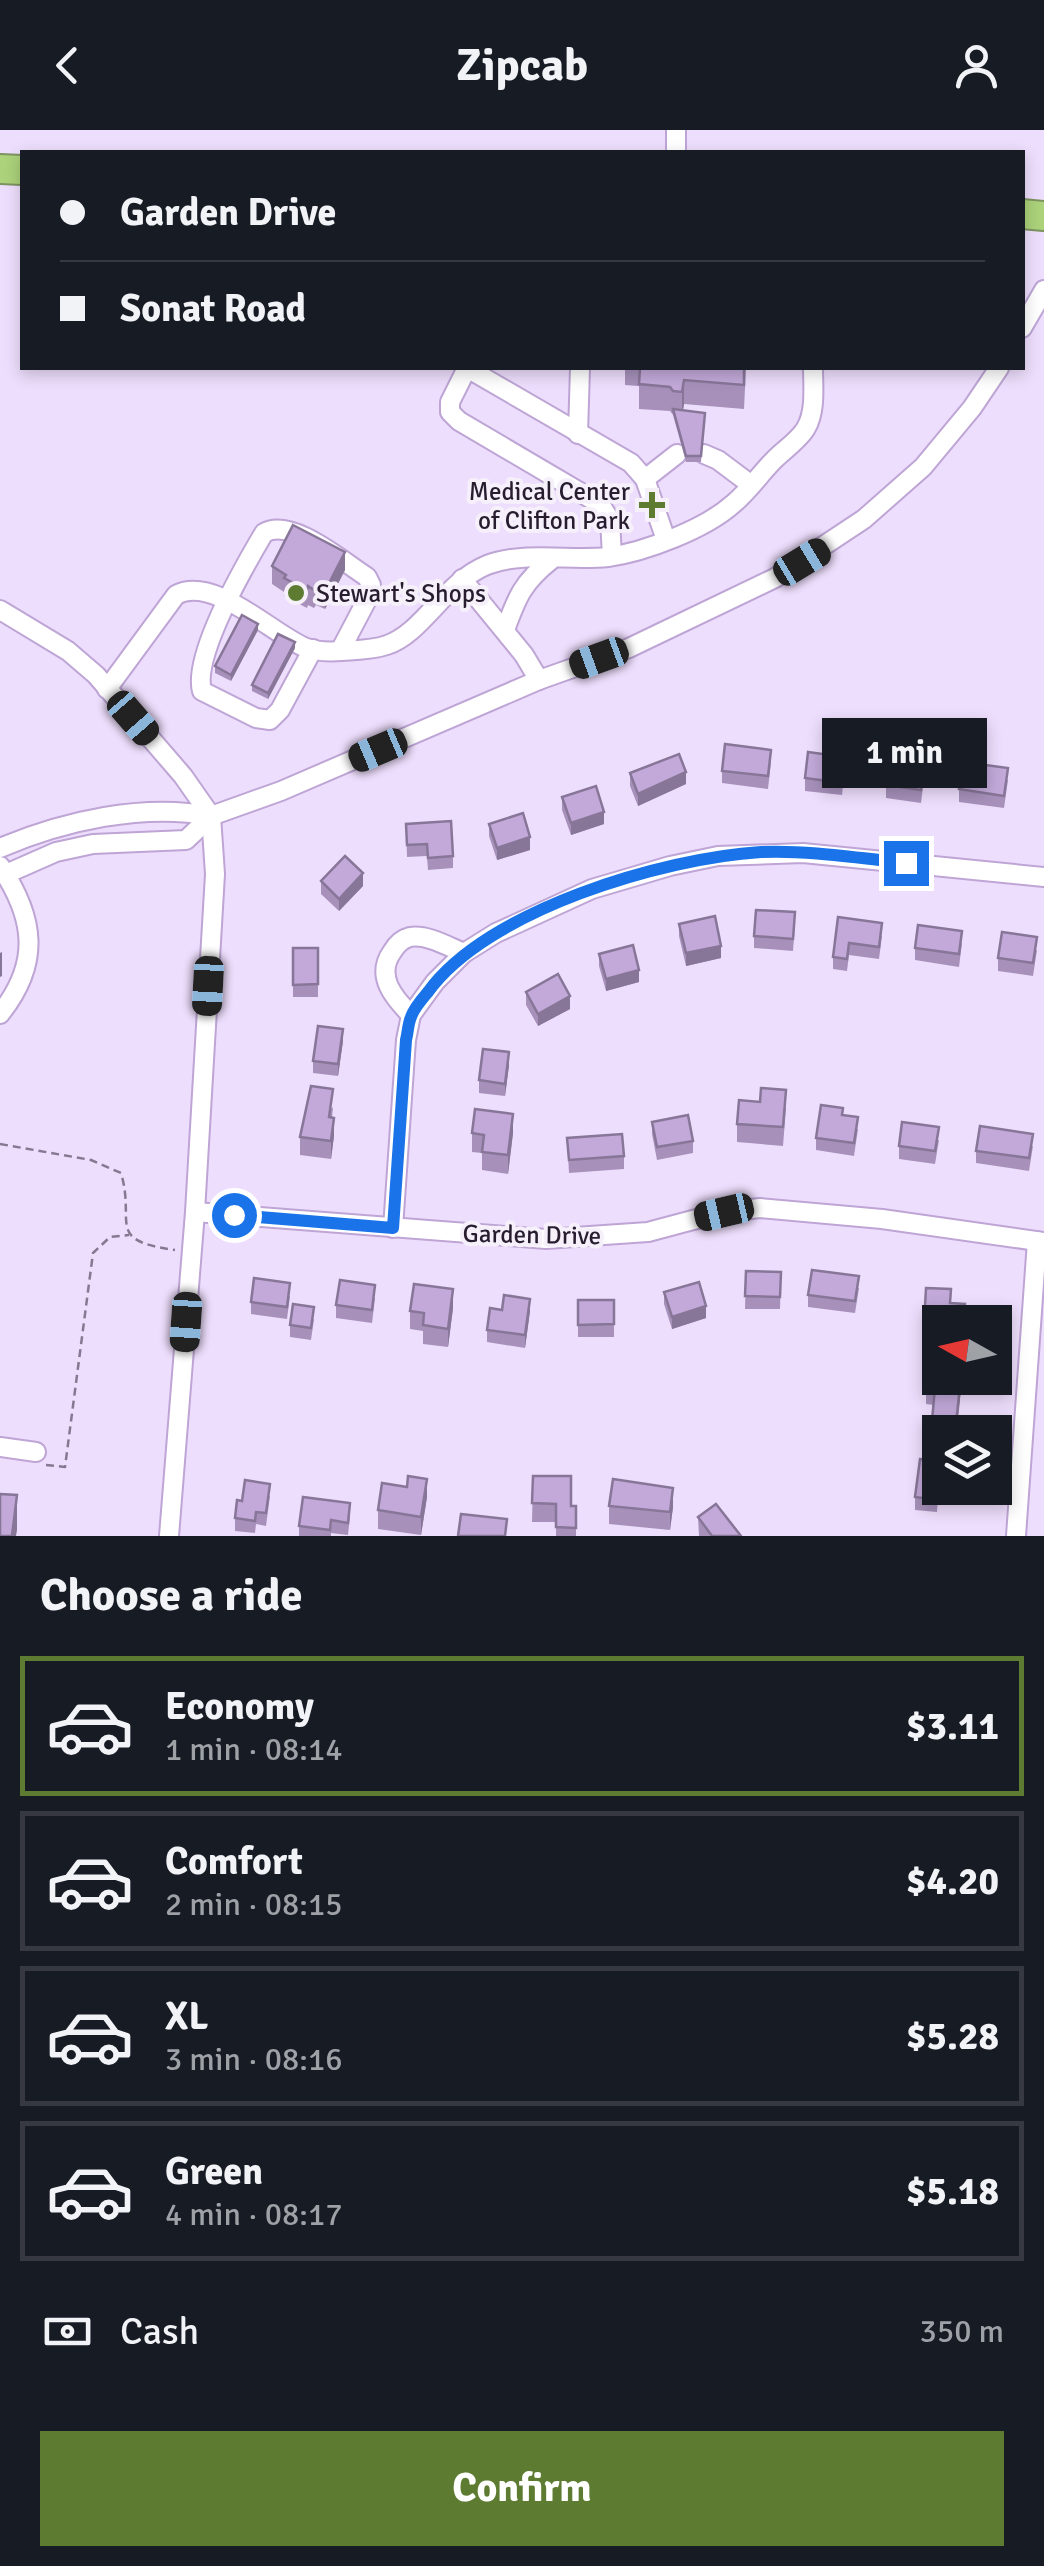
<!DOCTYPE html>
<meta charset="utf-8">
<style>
body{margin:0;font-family:Signika,sans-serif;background:#242831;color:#f1f3f6;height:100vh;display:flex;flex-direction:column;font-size:38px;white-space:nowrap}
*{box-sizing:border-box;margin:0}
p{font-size:32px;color:#9ea1a6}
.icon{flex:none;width:55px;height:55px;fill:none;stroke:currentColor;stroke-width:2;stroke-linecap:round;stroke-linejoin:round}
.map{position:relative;height:1406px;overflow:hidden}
.details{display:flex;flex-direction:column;background:#171b24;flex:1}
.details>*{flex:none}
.banner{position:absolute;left:20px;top:20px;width:1005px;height:220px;border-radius:0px;box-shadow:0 5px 15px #0003;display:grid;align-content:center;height:220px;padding:0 40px;background:#171b24}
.needle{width:65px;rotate:278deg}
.buttons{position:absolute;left:922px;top:1175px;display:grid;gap:20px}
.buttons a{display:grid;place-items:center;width:90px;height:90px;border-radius:0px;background:#171b24;box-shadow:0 5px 15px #0003;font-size:50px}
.end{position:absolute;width:45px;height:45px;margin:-22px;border:12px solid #1a73e8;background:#fff;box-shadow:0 0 0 5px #fff}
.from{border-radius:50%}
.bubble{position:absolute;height:70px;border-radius:0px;background:#171b24;box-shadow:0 5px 15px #0003;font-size:32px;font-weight:700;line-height:70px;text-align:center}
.car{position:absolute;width:30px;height:60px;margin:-30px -15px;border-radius:12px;box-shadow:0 0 8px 2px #0007;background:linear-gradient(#222 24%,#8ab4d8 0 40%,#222 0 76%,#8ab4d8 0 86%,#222 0)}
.banner b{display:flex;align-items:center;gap:35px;height:95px;font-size:38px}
.banner b+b{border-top:2px solid #363941}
.banner i{width:25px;height:25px;background:#f1f3f6}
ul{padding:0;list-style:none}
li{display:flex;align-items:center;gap:30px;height:140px;margin:0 20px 15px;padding:0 20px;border:5px solid #363941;border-radius:0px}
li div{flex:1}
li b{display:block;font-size:38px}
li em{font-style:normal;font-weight:700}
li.selected{border-color:#5d7b31}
li>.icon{width:90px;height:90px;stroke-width:1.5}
h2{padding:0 40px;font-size:45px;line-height:120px}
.pay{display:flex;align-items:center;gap:25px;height:110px;padding:0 40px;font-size:38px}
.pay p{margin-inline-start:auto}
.action{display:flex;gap:20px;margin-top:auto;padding:20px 40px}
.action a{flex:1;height:115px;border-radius:0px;background:#5d7b31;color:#fff;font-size:40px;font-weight:700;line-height:115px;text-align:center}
header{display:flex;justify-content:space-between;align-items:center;height:130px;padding:0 40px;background:#171b24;font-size:45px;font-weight:700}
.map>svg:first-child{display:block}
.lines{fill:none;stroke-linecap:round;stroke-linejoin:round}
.minor-casing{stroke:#bea5d5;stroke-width:22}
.highway-casing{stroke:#7d9360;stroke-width:32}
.path{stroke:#857991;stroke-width:2.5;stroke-dasharray:8 5;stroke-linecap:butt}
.minor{stroke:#fff;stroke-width:18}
.highway{stroke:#acd27b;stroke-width:28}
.wall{fill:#a791bb}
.shaded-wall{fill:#887698}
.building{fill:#c2a9d9;stroke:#887698;stroke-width:2.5}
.route{stroke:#1a73e8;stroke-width:12}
.poi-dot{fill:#5d7b31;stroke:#f6f0fb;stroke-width:4}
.labels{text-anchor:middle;stroke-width:8;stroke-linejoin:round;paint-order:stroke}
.poi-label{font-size:25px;fill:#271d2f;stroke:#f6f0fb;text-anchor:end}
.street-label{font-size:25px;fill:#271d2f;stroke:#f6f0fb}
</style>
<header><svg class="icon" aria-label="back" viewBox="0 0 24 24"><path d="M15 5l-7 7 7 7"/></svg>Zipcab<svg class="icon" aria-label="person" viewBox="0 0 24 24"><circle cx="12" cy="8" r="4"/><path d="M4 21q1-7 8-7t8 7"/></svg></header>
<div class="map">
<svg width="1044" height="1406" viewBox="0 0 1044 1406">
<rect width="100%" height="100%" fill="#eedefd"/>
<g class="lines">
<defs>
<g id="minor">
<path d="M 676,22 L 676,0"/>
<path d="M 1022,198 L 1044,160"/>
<path d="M 578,304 L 580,238"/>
<path d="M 704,324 L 718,330 L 750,354"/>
<path d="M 645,349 L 677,324"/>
<path d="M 612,426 L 610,390 L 600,374 L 459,291 L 450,282 L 450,272 L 467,238 L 631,333 L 645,349 L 666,410"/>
<path d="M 462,449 L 524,525 L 539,550"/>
<path d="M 0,480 L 68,521 L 96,545 L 183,646 L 211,686 L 215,744 L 195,1082 L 169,1406"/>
<path d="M 505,500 C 517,467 523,452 551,430"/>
<path d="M 313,519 L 280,580 L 270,590 L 256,588 L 202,561 C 192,526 245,435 264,403 C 291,387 342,431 367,447 L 371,455 L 370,464 L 340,521"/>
<path d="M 107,559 L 176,465 C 213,445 270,502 304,517 C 316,522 329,522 342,521 C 356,520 373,520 387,515 C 423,503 445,452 487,435 C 523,421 570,431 608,427 C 645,422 705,399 733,374 C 748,362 760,344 774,330 C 784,320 800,309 806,298 C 816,281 813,256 813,238"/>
<path d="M 0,718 C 63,691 143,673 211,686"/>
<path d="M 6,744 L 56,722 L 93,714 L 186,710 L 211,686 L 281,661 L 539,550 L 629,518 L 775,448 L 864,389 L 923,337 L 972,278 L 999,238"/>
<path d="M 0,884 C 41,833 35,788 0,736"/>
<path d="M 411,885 C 394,868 375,846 392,822 C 396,815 402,809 410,807 C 427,804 449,817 464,823"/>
<path d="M 195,1082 L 546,1109 L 648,1102 L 723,1082 L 760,1078 L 882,1089 L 1044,1112"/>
<path d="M 393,1098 L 406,910 L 411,885 L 435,852 L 464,823 L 496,803 L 592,759 L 670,736 L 718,726 L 803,723 L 1044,747"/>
<path d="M 0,1317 L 36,1322"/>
<path d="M 1016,1406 L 1037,1111"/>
</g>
<g id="highway">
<path d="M 0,39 L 22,40"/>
<path d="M 1022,84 L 1044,86"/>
</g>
</defs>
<!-- minor casing -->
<use href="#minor" class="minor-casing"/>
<!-- highway casing -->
<use href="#highway" class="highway-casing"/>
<!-- path -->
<g class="path">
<path d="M 0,1014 L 91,1030 L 121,1043 C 136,1094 104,1110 175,1120"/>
<path d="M 46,1335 L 65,1337 L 93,1123 L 110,1107 L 129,1105"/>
</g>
<!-- minor -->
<use href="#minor" class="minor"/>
<!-- highway -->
<use href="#highway" class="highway"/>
</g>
<!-- wall -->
<g class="wall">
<path d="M 625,238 L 746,238 L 744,279 L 684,274 L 683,280 L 705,283 L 701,332 L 686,332 L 673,285 L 670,281 L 639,279 L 639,256 L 625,255 Z"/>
<path d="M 272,436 L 345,440 L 325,479 L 316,475 L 314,478 L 308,475 L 307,478 L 284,466 L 284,462 L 272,454 Z"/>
<path d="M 258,500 L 231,551 L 215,543 L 215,536 Z"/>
<path d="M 295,518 L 268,569 L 252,561 L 252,555 Z"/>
<path d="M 771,632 L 768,659 L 722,653 L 722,641 Z"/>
<path d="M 845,639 L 842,665 L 805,661 L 805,648 Z"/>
<path d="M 630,643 L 686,654 L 638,676 L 630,656 Z"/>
<path d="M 924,648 L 921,673 L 886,668 L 886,655 Z"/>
<path d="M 1008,650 L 1004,678 L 959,672 L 959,659 Z"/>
<path d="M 562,667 L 604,694 L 571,705 L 562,680 Z"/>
<path d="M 406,694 L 453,726 L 453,738 L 428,740 L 427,726 L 407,727 Z"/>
<path d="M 489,694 L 530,720 L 497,730 L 489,706 Z"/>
<path d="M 321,751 L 363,756 L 339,781 L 321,764 Z"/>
<path d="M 838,787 L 882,806 L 879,829 L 849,825 L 847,841 L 833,839 L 833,827 Z"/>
<path d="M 679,794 L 721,828 L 686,836 L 679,806 Z"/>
<path d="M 795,795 L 793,821 L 754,818 L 754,806 Z"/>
<path d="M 962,813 L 959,837 L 915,830 L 915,818 Z"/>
<rect x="293" y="818" width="25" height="49"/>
<path d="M 1037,820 L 1033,846 L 998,841 L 998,828 Z"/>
<path d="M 599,824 L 639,852 L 606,861 L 599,836 Z"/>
<path d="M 526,862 L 570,879 L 538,896 L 526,875 Z"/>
<path d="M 343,911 L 338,946 L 313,943 L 313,931 Z"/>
<path d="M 509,935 L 505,966 L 479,963 L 479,950 Z"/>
<path d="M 760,972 L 786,978 L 783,1016 L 737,1012 L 737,994 Z"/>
<path d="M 333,977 L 332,988 L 334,1006 L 331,1029 L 300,1025 L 300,1007 Z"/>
<path d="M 652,992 L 693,1011 L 693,1023 L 657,1030 L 652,1004 Z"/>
<path d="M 858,999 L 854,1026 L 816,1020 L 816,1008 Z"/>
<path d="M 472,1003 L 513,1003 L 508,1044 L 482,1040 L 482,1023 L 472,1022 Z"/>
<path d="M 567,1008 L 624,1026 L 624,1039 L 569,1043 Z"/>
<path d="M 939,1010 L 935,1034 L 899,1029 L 899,1016 Z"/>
<path d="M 1033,1016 L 1029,1041 L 976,1033 L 976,1021 Z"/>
<path d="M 746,1141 L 781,1142 L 780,1179 L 745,1179 Z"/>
<path d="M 859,1158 L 855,1183 L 808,1177 L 808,1165 Z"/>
<path d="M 926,1158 L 940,1192 L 940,1207 L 924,1207 Z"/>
<path d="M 664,1162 L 706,1188 L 672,1199 L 664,1174 Z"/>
<path d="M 290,1166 L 287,1189 L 251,1184 L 251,1172 Z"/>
<path d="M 375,1168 L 372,1193 L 336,1188 L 336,1175 Z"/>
<rect x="578" y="1170" width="36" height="37"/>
<path d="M 453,1178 L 448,1217 L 423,1214 L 423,1201 L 410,1199 L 410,1181 Z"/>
<path d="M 530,1181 L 525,1218 L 487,1212 L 487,1200 Z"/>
<path d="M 314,1189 L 311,1210 L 290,1207 L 290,1195 Z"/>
<path d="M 962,1248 L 957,1302 L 940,1302 L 940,1310 L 932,1309 L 934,1275 L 926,1274 L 926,1256 Z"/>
<path d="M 940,1331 L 940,1358 L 954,1358 L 952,1370 L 938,1368 L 937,1382 L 915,1380 L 915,1367 Z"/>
<path d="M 533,1346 L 571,1376 L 576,1376 L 576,1406 L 556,1406 L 556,1392 L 532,1392 Z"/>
<path d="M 407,1357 L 427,1367 L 421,1405 L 378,1399 L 378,1380 Z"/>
<path d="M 270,1366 L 266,1396 L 256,1394 L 255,1403 L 235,1401 L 235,1388 L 242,1371 Z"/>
<path d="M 609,1376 L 673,1377 L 670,1400 L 609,1394 Z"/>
<path d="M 350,1386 L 348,1405 L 331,1403 L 331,1406 L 299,1406 L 299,1396 Z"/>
<path d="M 698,1387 L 741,1406 L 699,1406 Z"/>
</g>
<!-- shaded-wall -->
<g class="shaded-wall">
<path d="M 684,250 L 684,274 L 682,286 L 682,262 Z"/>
<path d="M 345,422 L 345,440 L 325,479 L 325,461 Z"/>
<path d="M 258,494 L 258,500 L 231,551 L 231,545 Z"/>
<path d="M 295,512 L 295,518 L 268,569 L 268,563 Z"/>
<path d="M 686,642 L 686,654 L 638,676 L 638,664 Z"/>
<path d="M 604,682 L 604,694 L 571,705 L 571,693 Z"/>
<path d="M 530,707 L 530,720 L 497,730 L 497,718 Z"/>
<path d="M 363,743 L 363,756 L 339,781 L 339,769 Z"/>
<path d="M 721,816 L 721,828 L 686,836 L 686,823 Z"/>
<path d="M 2,822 L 2,846 L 0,847 L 0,823 Z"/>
<path d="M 639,840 L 639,852 L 606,861 L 606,849 Z"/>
<path d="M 570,866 L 570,879 L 538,896 L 538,884 Z"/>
<path d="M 343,899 L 343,911 L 338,946 L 338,934 Z"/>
<path d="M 509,922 L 509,935 L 505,966 L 505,954 Z"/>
<path d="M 513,984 L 513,1003 L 508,1044 L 508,1025 Z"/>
<path d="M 334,988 L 334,1006 L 331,1029 L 331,1011 Z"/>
<path d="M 453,1159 L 453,1178 L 448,1217 L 448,1199 Z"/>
<path d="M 530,1169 L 530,1181 L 525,1218 L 525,1205 Z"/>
<path d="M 706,1176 L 706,1188 L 672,1199 L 672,1187 Z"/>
<path d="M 961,1248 L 962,1248 L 956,1302 L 956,1293 Z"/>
<path d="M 427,1349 L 427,1367 L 421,1405 L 421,1387 Z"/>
<path d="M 673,1358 L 673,1377 L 670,1400 L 670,1382 Z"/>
<path d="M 17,1365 L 17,1400 L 16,1406 L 12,1406 Z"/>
</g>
<!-- building -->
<g class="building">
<path d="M 640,238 L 744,238 L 744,255 L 684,250 L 682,262 L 673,261 L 670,257 L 639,254 Z"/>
<path d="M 673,279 L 705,283 L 701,326 L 686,326 Z"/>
<path d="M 293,395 L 345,422 L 325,461 L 316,456 L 314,460 L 308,456 L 307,460 L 284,448 L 286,445 L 272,436 Z"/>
<path d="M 242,485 L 258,494 L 231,545 L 215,536 Z"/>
<path d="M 278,504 L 295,512 L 268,563 L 252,555 Z"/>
<path d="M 725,614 L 771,620 L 768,646 L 722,641 Z"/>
<path d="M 808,622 L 845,627 L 842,653 L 805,648 Z"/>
<path d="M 679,624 L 686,642 L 638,664 L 630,643 Z"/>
<path d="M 890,630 L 924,635 L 921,660 L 886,655 Z"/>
<path d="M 963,632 L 1008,638 L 1004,666 L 959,659 Z"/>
<path d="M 596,656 L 604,682 L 571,693 L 562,667 Z"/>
<path d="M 523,683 L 530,707 L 497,718 L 489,694 Z"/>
<path d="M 451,691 L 453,726 L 428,728 L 427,714 L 407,715 L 406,694 Z"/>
<path d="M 345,726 L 363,743 L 339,769 L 321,751 Z"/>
<path d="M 756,780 L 795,782 L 793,809 L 754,806 Z"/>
<path d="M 715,786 L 721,816 L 686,823 L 679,794 Z"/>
<path d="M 838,787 L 882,793 L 879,817 L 849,813 L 847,829 L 833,827 Z"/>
<path d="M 918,795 L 962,801 L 959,824 L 915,818 Z"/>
<path d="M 1002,802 L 1037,807 L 1033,833 L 998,828 Z"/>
<path d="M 633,815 L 639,840 L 606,849 L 599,824 Z"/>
<path d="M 293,818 L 318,818 L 318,854 L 293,855 Z"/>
<path d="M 558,844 L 570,866 L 538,884 L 526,862 Z"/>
<path d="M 318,896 L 343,899 L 338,934 L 313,931 Z"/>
<path d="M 483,919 L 509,922 L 505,954 L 479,950 Z"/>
<path d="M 311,956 L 333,959 L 329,987 L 334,988 L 331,1011 L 300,1007 Z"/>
<path d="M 761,958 L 786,960 L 783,997 L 737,994 L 739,970 L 760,972 Z"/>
<path d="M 821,975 L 843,978 L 842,985 L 858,987 L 854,1013 L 816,1008 Z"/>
<path d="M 475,979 L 513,984 L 508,1025 L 482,1022 L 484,1005 L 472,1003 Z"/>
<path d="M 688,985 L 693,1011 L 657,1017 L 652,992 Z"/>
<path d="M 902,992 L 939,997 L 935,1021 L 899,1016 Z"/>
<path d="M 980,996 L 1033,1004 L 1029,1028 L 976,1021 Z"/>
<path d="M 622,1004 L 624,1026 L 569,1030 L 567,1008 Z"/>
<path d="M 812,1140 L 859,1146 L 855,1171 L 808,1165 Z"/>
<path d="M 746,1141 L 781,1142 L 780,1167 L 745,1166 Z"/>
<path d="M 254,1148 L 290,1153 L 287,1177 L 251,1172 Z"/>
<path d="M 340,1150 L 375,1155 L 372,1180 L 336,1175 Z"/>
<path d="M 699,1152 L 706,1176 L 672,1187 L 664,1162 Z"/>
<path d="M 414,1154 L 453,1159 L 448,1199 L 423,1195 L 424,1183 L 410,1181 Z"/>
<path d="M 926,1158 L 951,1159 L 950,1173 L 965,1174 L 964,1192 L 940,1192 L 940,1195 L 924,1194 Z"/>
<path d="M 504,1165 L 530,1169 L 525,1205 L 487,1200 L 490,1178 L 502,1180 Z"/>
<path d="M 578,1170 L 614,1170 L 614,1194 L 578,1195 Z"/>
<path d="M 293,1174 L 314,1177 L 311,1198 L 290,1195 Z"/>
<path d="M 929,1231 L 940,1232 L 940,1248 L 961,1248 L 956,1293 L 932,1291 L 935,1257 L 926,1256 Z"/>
<path d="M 920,1329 L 940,1331 L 940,1356 L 938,1356 L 937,1370 L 915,1367 Z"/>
<path d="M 408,1346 L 427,1349 L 421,1387 L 378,1380 L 382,1353 L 407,1357 Z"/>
<path d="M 533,1346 L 571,1346 L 571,1376 L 576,1376 L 576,1398 L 556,1397 L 556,1374 L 532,1373 Z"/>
<path d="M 613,1349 L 673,1358 L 670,1382 L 609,1376 Z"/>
<path d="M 245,1350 L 270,1354 L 266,1383 L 256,1382 L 255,1391 L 235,1388 L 237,1370 L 242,1371 Z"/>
<path d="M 0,1364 L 17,1365 L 12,1406 L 0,1406 Z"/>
<path d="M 303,1367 L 350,1373 L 348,1393 L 331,1390 L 330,1400 L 299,1396 Z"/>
<path d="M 716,1374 L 741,1406 L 712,1406 L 698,1387 Z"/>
<path d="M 461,1384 L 507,1389 L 505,1406 L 458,1406 Z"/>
</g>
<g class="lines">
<!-- route -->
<path class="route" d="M 234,1085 L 393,1098 L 406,910 C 408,902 408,894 411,887 C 414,878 422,869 428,862 C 487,780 663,728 761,722 C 809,720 858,728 906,733"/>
</g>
<!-- markers -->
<g class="poi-dot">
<path d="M647 360h10v10h10v10h-10v10h-10v-10h-10v-10h10z"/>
<circle cx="296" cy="463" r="10"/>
</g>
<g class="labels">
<!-- poi labels -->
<g class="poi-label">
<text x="630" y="370">Medical Center<tspan x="630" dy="29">of Clifton Park</tspan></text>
<text x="316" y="472" text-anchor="start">Stewart's Shops</text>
</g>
<!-- street labels -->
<g class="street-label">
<text transform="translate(532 1104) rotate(1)" y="9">Garden Drive</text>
</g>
</g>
</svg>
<div class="buttons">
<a><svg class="needle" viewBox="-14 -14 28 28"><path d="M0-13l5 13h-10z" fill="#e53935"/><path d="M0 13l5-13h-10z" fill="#9ea1a6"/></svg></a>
<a><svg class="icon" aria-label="layers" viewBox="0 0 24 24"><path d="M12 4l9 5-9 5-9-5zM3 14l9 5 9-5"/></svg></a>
</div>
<i class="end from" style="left:234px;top:1085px"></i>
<i class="end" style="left:906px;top:733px"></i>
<div class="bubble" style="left:822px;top:588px;width:165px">1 min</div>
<i class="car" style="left:802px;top:432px;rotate:59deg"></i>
<i class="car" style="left:599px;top:528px;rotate:250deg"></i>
<i class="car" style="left:133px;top:588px;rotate:139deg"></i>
<i class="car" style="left:378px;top:620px;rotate:247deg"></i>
<i class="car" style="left:208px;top:856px;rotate:183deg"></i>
<i class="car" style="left:724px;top:1082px;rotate:257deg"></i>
<i class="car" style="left:186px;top:1192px;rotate:184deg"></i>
<div class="banner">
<b><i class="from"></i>Garden Drive</b>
<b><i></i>Sonat Road</b>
</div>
</div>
<section class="details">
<h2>Choose a ride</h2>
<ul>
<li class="selected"><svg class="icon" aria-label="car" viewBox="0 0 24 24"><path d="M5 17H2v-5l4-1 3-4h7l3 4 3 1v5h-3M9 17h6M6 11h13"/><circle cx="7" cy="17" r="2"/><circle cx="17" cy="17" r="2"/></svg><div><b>Economy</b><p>1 min · 08:14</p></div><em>$3.11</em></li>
<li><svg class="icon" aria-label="car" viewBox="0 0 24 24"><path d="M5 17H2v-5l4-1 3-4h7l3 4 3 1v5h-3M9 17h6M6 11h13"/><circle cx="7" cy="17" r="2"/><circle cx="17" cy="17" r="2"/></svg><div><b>Comfort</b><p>2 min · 08:15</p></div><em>$4.20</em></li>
<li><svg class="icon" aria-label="car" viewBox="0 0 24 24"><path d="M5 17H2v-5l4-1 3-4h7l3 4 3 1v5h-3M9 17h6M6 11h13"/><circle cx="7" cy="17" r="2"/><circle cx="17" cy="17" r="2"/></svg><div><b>XL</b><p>3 min · 08:16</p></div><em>$5.28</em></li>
<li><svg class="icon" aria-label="car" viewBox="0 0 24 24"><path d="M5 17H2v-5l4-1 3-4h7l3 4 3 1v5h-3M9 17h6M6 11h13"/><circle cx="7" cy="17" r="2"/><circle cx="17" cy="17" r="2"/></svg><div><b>Green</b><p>4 min · 08:17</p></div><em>$5.18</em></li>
</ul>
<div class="pay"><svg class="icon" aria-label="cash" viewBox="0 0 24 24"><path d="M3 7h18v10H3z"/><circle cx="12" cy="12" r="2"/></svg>Cash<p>350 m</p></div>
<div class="action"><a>Confirm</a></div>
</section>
